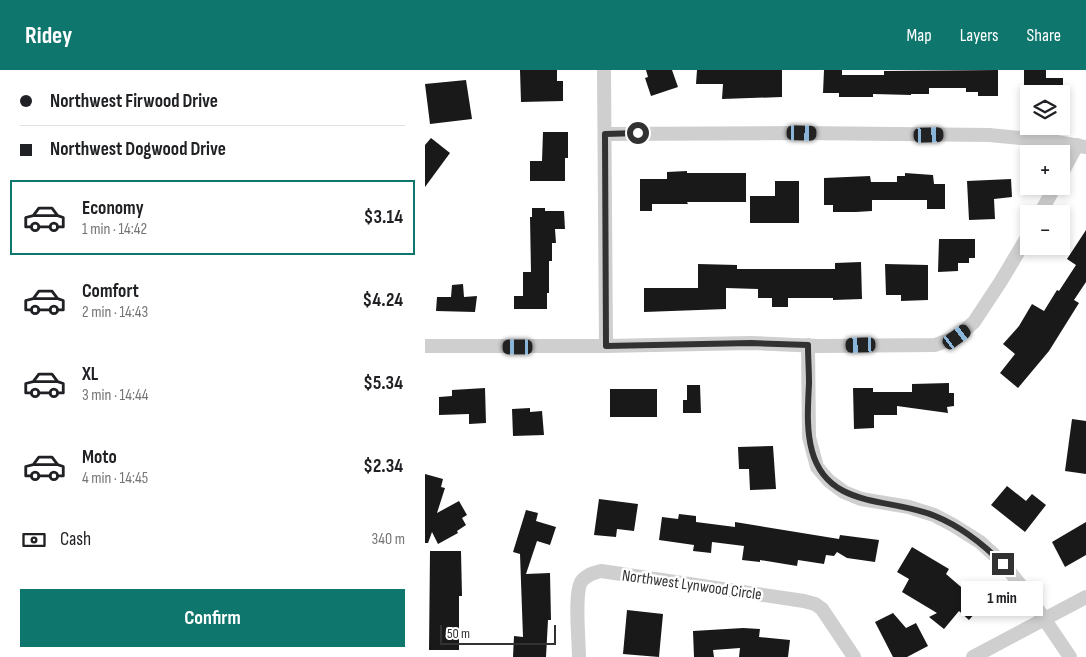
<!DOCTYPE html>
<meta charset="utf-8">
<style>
body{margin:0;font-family:"Sofia Sans Condensed",sans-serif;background:#f2f2f2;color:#202124;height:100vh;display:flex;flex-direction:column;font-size:19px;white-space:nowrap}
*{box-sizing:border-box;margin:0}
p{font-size:16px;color:#757577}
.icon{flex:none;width:28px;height:28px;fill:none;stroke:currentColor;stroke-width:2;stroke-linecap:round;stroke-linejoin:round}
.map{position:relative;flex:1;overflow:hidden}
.side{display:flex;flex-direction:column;background:#fff;width:425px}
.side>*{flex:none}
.guide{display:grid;align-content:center;height:110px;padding:0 20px;background:#fff}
.buttons{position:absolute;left:595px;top:15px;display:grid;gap:10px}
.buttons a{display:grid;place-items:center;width:50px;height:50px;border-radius:0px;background:#fff;box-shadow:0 2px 8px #0003;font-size:25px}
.scale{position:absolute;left:15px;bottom:12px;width:116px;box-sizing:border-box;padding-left:5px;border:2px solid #323232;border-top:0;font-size:14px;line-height:18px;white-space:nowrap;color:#323232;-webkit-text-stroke:4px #fff;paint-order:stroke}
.end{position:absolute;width:22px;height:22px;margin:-11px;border:6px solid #323232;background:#fff;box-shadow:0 0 0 2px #fff}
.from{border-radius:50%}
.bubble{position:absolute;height:35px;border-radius:0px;background:#fff;box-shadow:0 2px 8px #0003;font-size:16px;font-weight:700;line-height:35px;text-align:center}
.car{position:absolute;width:15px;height:30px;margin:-15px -8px;border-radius:6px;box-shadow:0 0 4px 1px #0007;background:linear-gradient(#222 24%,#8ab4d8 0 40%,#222 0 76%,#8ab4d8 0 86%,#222 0)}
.guide b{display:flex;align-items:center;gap:18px;height:48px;font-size:19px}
.guide b+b{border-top:1px solid #e0e0e0}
.guide i{width:12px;height:12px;background:#202124}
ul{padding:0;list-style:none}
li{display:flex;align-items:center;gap:15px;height:75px;margin:0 10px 8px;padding:0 10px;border:2px solid transparent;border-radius:0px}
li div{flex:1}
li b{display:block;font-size:19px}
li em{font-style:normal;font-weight:700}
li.selected{border-color:#0f766e}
li>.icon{width:45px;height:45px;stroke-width:1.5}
.pay{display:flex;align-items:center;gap:12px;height:55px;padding:0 20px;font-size:19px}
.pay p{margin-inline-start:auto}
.primary-button{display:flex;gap:10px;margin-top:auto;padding:10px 20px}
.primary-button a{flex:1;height:58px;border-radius:0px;background:#0f766e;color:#fff;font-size:20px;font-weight:700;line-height:58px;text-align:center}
header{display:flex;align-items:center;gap:30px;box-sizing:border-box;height:70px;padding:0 25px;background:#0f766e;color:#fff}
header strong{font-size:24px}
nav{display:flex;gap:28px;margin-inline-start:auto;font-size:18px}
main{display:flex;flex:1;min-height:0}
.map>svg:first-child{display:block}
.building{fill:#191919}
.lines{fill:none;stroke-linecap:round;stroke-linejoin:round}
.street{stroke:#cfcfcf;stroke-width:14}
.route{stroke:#323232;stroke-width:6}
.labels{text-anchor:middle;stroke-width:5;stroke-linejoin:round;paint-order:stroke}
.street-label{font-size:16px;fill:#323232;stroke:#fff}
</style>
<header>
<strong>Ridey</strong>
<nav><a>Map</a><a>Layers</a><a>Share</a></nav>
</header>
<main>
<section class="side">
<div class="guide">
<b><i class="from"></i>Northwest Firwood Drive</b>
<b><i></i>Northwest Dogwood Drive</b>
</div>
<ul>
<li class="selected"><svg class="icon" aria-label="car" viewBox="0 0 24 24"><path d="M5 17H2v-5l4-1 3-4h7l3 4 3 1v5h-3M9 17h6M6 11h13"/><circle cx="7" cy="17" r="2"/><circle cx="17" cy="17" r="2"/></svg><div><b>Economy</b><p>1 min · 14:42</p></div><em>$3.14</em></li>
<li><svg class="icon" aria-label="car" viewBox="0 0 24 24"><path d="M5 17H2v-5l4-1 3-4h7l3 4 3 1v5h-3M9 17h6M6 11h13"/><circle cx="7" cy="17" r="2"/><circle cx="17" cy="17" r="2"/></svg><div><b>Comfort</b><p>2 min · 14:43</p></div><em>$4.24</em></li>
<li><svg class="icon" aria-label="car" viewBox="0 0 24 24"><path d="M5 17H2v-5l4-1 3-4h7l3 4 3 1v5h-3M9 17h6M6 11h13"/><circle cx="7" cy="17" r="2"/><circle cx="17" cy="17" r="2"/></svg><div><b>XL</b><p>3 min · 14:44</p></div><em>$5.34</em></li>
<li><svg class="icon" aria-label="car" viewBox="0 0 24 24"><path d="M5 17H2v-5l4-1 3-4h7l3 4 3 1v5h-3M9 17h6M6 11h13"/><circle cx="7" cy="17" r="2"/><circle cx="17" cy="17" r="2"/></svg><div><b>Moto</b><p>4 min · 14:45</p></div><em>$2.34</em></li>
</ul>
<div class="pay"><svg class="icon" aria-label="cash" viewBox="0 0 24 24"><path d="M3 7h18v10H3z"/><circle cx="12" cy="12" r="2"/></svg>Cash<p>340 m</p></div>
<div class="primary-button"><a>Confirm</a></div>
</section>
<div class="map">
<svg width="661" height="587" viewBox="0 0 661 587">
<rect width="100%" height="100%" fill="#fff"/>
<!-- building -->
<g class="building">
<path d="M 95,0 L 132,0 L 132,11 L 138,11 L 138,31 L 96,32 Z"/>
<path d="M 221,0 L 247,0 L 253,17 L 226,26 L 220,8 L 223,7 Z"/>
<path d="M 272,0 L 357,0 L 357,27 L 297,29 L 298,14 L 271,14 Z"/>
<path d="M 399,0 L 417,0 L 417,5 L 459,5 L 459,1 L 573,0 L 573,26 L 553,26 L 553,22 L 541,22 L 541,18 L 504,18 L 504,24 L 486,24 L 486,25 L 448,24 L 448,27 L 414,27 L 414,23 L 398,23 Z"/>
<path d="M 599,0 L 621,0 L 621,8 L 638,8 L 638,24 L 599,24 Z"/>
<path d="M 41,10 L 47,49 L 5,54 L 0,14 Z"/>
<path d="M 118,62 L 143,62 L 143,88 L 140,88 L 140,111 L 105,111 L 105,91 L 117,91 Z"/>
<path d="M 6,68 L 25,83 L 0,117 L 0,75 Z"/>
<path d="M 262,101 L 262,103 L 321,103 L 321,132 L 262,132 L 263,134 L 227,134 L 227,141 L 215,141 L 215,109 L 242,109 L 242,102 Z"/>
<path d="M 480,103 L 508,105 L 509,114 L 520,114 L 520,139 L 502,139 L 502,130 L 447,130 L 447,141 L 431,142 L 408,142 L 408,135 L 399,135 L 399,108 L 445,106 L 446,112 L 472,112 L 472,106 L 480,106 Z"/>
<path d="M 586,109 L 587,127 L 569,129 L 570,149 L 544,150 L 542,111 Z"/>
<path d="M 350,111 L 374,111 L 374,153 L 325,153 L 325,126 L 350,126 Z"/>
<path d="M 107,138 L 120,138 L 120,141 L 139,141 L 140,159 L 130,159 L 131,173 L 127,173 L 127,191 L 124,191 L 124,223 L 122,223 L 122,239 L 89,239 L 89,226 L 98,226 L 98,202 L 106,202 L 105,147 L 107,147 Z"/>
<path d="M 661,160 L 661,212 L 649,230 L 654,233 L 624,281 L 593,318 L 575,303 L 590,284 L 578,274 L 594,256 L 607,234 L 619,241 L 632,220 L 634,221 L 651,195 L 642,189 Z"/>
<path d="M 514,169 L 550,169 L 550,188 L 544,188 L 544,193 L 533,193 L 533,201 L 513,202 Z"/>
<path d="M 436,192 L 437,229 L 408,230 L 408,228 L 363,228 L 363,237 L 347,237 L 347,228 L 333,228 L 333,219 L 301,218 L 301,239 L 219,242 L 219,218 L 273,218 L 273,194 L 312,195 L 312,199 L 410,199 L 410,193 Z"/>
<path d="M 460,194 L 503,195 L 503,230 L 476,231 L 476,225 L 461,225 Z"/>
<path d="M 38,214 L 39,227 L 52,226 L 50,242 L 11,241 L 12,227 L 26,227 L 27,215 Z"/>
<path d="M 524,313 L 524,323 L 529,323 L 529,336 L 522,337 L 523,343 L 472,336 L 472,345 L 449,345 L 449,358 L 429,359 L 428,318 L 448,318 L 448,322 L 487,322 L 487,314 Z"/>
<path d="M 262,315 L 275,315 L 276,343 L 258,343 L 258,330 L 262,330 Z"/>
<path d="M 60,318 L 61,353 L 44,354 L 44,344 L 14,345 L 14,327 L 27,326 L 27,320 Z"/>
<rect x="185" y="319" width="47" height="28"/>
<path d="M 105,338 L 105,342 L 117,341 L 119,365 L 88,366 L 87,339 Z"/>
<path d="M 647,349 L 661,351 L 661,404 L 640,401 Z"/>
<path d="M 348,376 L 351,419 L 325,420 L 324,399 L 314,399 L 313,377 Z"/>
<path d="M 0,404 L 18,409 L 16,417 L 20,418 L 12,443 L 34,431 L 42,445 L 37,448 L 41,455 L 32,461 L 33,463 L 13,474 L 7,462 L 3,473 L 0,473 Z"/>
<path d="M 582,416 L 601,431 L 607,424 L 621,435 L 600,462 L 566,435 Z"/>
<path d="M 174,429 L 213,434 L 209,461 L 192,459 L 191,467 L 169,465 Z"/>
<path d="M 101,440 L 113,443 L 111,451 L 131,457 L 125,475 L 112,471 L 101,504 L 125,503 L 126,550 L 123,550 L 121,587 L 88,587 L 89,566 L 98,567 L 95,484 L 88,482 Z"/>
<path d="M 254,444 L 271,446 L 271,452 L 310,457 L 310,452 L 414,469 L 415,465 L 454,470 L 450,492 L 422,488 L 412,482 L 409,486 L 401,485 L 399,494 L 373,490 L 372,496 L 335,490 L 335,492 L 317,490 L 319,476 L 287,472 L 286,483 L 268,481 L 269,475 L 234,470 L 237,447 L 253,449 Z"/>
<path d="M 661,452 L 661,485 L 640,497 L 627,472 Z"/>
<path d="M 487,477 L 524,499 L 521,504 L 557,535 L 544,550 L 534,541 L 519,559 L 504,547 L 512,543 L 477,522 L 484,509 L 472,502 Z"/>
<path d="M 5,481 L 36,481 L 37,526 L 34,526 L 34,580 L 4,580 Z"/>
<path d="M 202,540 L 238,544 L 234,587 L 198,584 Z"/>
<path d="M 468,543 L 481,558 L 491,553 L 503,576 L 482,587 L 468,587 L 450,552 Z"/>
<path d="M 318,558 L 335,559 L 334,567 L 365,570 L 363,587 L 314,587 L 315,578 L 288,580 L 289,587 L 269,587 L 268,561 Z"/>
</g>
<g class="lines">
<!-- street -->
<g class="street">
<path d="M 179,0 L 181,276"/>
<path d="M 180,64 L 377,63 L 564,65 L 626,71 L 661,77"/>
<path d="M 636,105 L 652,75"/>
<path d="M 615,144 L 630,116"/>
<path d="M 383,275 L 384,367 L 392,397 L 404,411 L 419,422 L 436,429 L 484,437 L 509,445 L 528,455 L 555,472 L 578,493 L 601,522 L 645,587"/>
<path d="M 0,276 L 181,276 L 326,273 L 394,276 L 510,275 L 532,267 L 549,252 L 576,211 L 604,164"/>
<path d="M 154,587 C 154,570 149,525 156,512 C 161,505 168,503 176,501 L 379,531 L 390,534 L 397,539 L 429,587"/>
<path d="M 548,587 L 661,527"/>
</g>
</g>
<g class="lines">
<!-- route -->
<path class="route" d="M 213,63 L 180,64 L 181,276 L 326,273 L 383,275 C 383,288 384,300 384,313 C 383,336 381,359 387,381 C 403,440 466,427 510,446 C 537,457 558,474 578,494"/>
</g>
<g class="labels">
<!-- street labels -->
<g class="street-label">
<text transform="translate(267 514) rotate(8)" y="6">Northwest Lynwood Circle</text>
</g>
</g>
</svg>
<div class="buttons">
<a><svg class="icon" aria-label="layers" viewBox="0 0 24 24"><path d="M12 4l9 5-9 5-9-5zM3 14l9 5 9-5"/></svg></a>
<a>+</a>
<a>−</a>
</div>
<div class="scale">50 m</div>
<i class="end from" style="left:213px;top:63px"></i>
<i class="end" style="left:578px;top:494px"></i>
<div class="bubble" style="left:536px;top:511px;width:82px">1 min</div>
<i class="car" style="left:377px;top:63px;rotate:91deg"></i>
<i class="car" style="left:504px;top:65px;rotate:88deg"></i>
<i class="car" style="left:532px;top:267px;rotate:54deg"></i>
<i class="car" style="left:436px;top:275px;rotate:268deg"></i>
<i class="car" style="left:93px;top:277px;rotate:270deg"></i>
</div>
</main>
